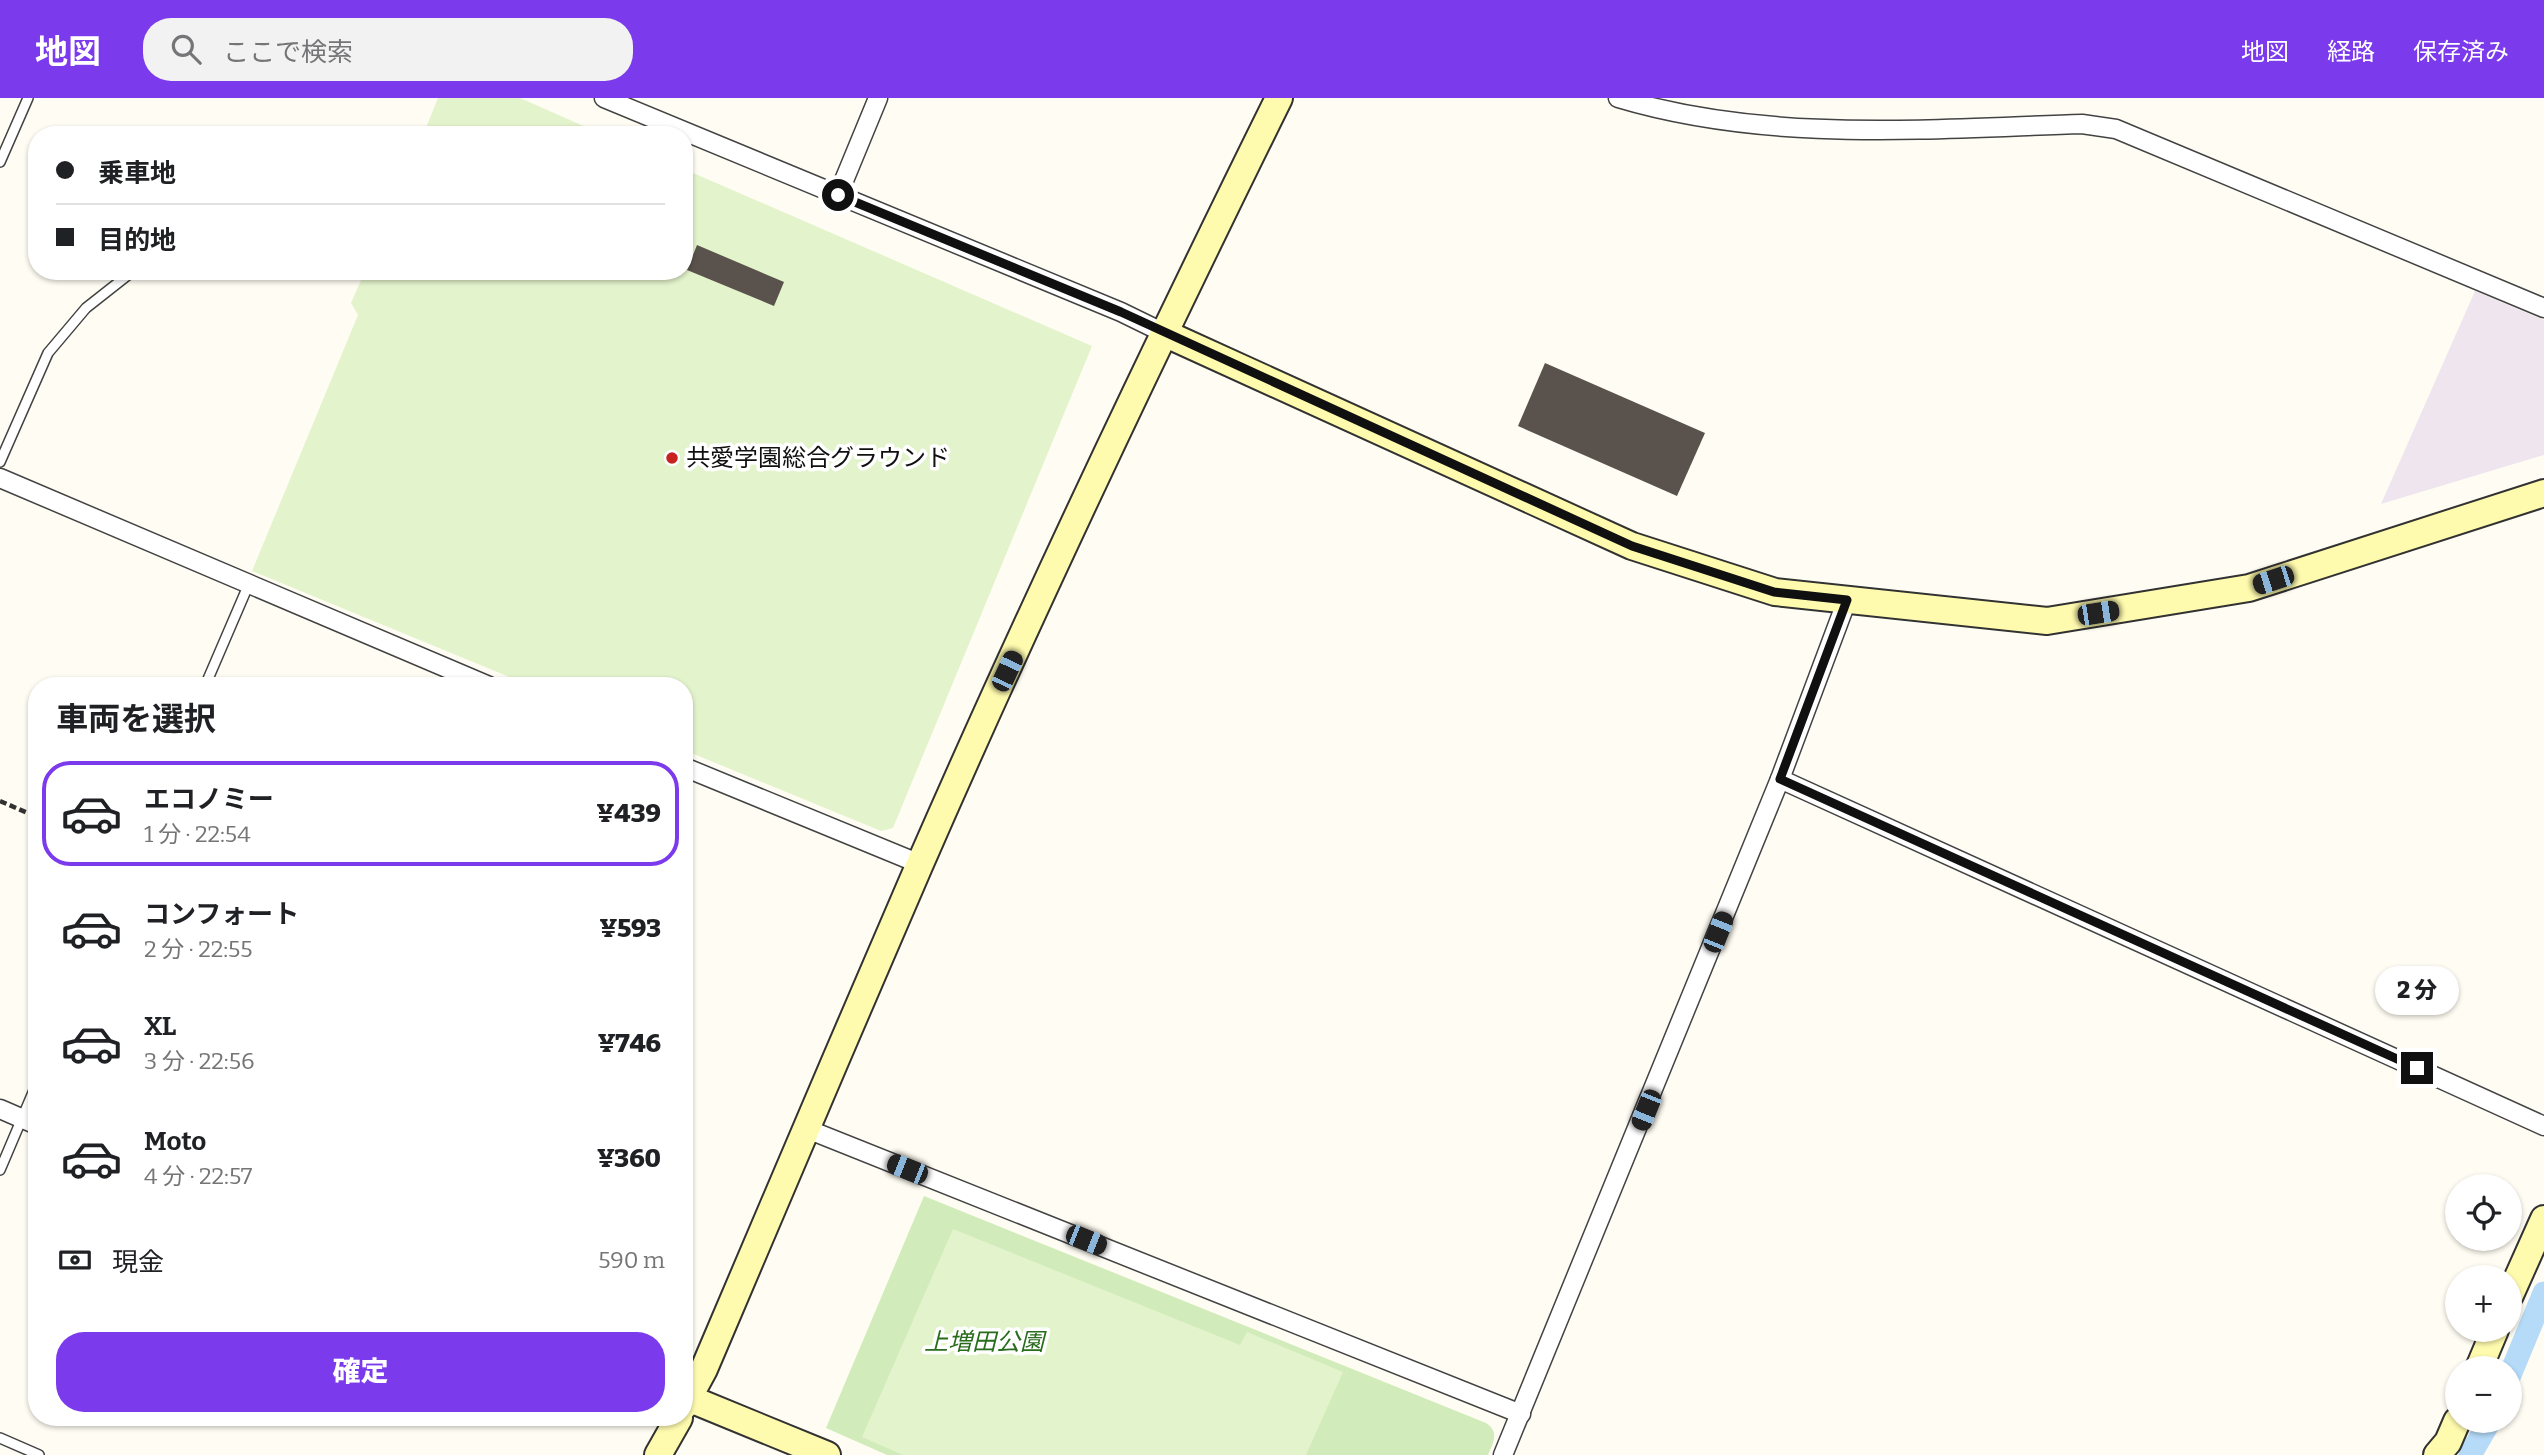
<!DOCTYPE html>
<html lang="ja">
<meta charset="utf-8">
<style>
body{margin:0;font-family:Bitter,"Noto Sans JP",serif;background:#f2f2f2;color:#202124;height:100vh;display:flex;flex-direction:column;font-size:26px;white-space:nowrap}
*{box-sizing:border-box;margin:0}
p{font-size:23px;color:#757577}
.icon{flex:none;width:38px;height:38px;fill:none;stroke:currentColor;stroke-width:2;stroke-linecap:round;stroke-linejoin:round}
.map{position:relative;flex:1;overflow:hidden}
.side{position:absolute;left:28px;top:579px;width:665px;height:749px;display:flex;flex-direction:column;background:#fff;border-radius:28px;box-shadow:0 2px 5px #0004}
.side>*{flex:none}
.banner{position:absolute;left:28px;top:28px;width:665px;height:154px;border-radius:28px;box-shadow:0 2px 5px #0004;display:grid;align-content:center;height:154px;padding:0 28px;background:#fff}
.buttons{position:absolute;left:2445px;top:1076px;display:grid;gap:14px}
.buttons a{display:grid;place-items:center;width:77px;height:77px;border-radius:50%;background:#fff;box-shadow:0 2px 5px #0004;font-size:35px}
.end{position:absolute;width:32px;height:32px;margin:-16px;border:9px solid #101010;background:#fff;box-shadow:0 0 0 4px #fff}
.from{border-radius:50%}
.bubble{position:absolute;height:49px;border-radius:24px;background:#fff;box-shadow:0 2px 5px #0004;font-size:23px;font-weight:800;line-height:49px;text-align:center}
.car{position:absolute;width:21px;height:42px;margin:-21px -10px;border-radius:9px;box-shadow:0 0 5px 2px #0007;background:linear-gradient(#222 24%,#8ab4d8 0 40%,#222 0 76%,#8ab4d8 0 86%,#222 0)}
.banner b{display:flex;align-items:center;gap:24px;height:66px;font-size:26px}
.banner b+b{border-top:2px solid #e0e0e0}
.banner i{width:18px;height:18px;background:#202124}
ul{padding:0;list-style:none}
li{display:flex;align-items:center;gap:21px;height:105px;margin:0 14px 10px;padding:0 14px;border:4px solid transparent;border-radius:28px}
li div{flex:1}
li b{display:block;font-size:26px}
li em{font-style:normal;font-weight:800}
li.on{border-color:#7c3aed}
li>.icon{width:63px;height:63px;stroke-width:1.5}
h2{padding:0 28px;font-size:32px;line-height:84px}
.pay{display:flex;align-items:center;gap:18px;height:77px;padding:0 28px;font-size:26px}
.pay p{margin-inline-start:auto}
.button{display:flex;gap:14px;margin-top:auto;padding:14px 28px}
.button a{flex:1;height:80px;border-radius:28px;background:#7c3aed;color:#fff;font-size:28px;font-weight:800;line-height:80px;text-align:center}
header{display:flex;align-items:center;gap:42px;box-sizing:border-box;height:98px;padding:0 35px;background:#7c3aed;color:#fff}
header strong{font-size:33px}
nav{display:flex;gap:38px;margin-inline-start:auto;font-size:24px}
.search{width:490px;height:63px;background:#f2f2f2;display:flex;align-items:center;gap:18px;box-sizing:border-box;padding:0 24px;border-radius:28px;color:#757577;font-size:26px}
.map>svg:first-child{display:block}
.industrial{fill:#eee5ef}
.green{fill:#d1ecba}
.pitch{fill:#e3f3cc}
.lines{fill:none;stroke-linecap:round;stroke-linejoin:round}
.canal{stroke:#b5dbf9;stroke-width:23}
.building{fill:#5a524c}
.lane-casing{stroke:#434343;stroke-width:12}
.street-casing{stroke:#434343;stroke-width:21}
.secondary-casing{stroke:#323232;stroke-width:30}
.path{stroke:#323232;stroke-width:4.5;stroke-dasharray:7 3.5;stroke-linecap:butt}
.lane{stroke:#fff;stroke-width:9}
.street{stroke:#fff;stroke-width:18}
.secondary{stroke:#fffbae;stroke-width:26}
.route{stroke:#101010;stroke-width:9}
.poi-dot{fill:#c82220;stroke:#fff;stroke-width:2.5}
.labels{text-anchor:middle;stroke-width:7;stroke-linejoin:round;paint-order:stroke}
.poi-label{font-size:24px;fill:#101010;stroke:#fff;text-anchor:start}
.park-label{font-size:24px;font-style:italic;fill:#286c1c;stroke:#fff}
</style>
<header>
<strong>地図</strong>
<div class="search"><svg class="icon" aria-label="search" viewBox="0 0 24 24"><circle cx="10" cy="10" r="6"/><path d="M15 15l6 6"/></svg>ここで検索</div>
<nav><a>地図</a><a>経路</a><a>保存済み</a></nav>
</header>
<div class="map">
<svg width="2544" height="1357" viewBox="0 0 2544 1357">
<rect width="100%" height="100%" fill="#fffdf3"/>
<!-- industrial -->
<path class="industrial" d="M 2475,193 L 2544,222 L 2544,357 L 2381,406 Z"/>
<!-- green -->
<path class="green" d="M 924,1098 L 1486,1325 C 1500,1334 1493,1345 1488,1357 L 887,1357 L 826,1330 Z"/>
<!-- pitch -->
<g class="pitch">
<path d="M 438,0 L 520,0 L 604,37 L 423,37 Z"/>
<path d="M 684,71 L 1092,248 L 893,730 L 881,733 L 684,652 L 684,588 L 531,588 L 252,473 L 358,217 L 351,205 L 365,173 L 684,173 Z"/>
<path d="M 953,1131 L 1240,1247 L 1247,1234 L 1343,1274 L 1306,1357 L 903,1357 L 862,1339 Z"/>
</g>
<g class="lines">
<!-- canal -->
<g class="canal">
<path d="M 2510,1277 L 2544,1195"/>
<path d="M 2470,1357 L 2490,1323"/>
</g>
</g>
<!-- building -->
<g class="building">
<path d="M 697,147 L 784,184 L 774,208 L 687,172 Z"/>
<path d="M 1545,265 L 1705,335 L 1677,398 L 1518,328 Z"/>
</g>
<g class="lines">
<defs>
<g id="lane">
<path d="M 0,64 L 28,0"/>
<path d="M 0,364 L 48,255 L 86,210 L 133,173"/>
<path d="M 205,588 L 248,488"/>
<path d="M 0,1072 L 37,985"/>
<path d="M 0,1340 L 39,1357"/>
</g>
<g id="street">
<path d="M 604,0 L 1121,214 L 1164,235"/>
<path d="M 1618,0 C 1768,45 1927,31 2082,26 L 2116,31 L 2544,210"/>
<path d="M 838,97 L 878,0"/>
<path d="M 0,380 L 489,588"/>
<path d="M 684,669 L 920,766"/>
<path d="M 1780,681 L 2544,1028"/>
<path d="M 0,1011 L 37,1027"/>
<path d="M 807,1031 L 1521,1316"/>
<path d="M 1503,1357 L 1780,681 L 1847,502"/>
</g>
<g id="secondary">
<path d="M 1164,235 L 1632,448 L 1775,494 L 2047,523 L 2249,490 L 2544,395"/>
<path d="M 2510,1197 L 2544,1121"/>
<path d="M 2479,1270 L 2495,1232"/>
<path d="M 688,1300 L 827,1357"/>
<path d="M 684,1308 L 704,1271 C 776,1104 846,935 919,768 C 1032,509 1154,253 1279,0"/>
<path d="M 658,1357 L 679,1320"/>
<path d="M 2437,1357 L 2448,1344 L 2457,1323"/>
</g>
</defs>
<!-- lane casing -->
<use href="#lane" class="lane-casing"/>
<!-- street casing -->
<use href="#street" class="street-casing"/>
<!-- secondary casing -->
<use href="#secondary" class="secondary-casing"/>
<!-- path -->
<path class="path" d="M 0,703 L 37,719"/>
<!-- lane -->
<use href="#lane" class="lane"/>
<!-- street -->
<use href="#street" class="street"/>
<!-- secondary -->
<use href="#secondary" class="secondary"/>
</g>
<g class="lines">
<!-- route -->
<path class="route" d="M 838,97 L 1121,214 L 1632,448 L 1774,494 L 1847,502 L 1780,681 L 2417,970"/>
</g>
<!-- markers -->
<circle class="poi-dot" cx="672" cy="360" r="7"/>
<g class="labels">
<!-- poi labels -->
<g class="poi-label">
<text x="686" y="368">共愛学園総合グラウンド</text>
</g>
<!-- park labels -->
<g class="park-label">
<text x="984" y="1252">上増田公園</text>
</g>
</g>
</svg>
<div class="buttons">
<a><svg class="icon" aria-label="locate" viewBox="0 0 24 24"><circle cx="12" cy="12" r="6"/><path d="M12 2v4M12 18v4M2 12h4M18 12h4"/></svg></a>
<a>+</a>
<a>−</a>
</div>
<i class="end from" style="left:838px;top:97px"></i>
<i class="end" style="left:2417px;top:970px"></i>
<div class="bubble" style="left:2375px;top:868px;width:84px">2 分</div>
<i class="car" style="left:2273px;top:482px;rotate:252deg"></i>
<i class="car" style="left:2098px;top:515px;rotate:81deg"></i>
<i class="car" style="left:1007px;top:573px;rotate:25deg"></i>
<i class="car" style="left:1718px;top:834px;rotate:22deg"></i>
<i class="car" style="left:1646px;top:1012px;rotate:202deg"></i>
<i class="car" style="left:907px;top:1071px;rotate:292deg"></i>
<i class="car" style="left:1086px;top:1142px;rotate:112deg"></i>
<div class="banner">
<b><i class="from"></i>乗車地</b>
<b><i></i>目的地</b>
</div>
<section class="side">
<h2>車両を選択</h2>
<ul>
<li class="on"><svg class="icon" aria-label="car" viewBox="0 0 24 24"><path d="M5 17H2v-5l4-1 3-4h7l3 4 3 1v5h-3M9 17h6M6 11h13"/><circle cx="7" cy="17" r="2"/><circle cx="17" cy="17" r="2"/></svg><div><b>エコノミー</b><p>1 分 · 22:54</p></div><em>¥439</em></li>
<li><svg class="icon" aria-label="car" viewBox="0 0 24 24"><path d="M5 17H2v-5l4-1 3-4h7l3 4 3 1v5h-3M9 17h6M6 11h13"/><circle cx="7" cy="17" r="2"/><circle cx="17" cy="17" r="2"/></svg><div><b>コンフォート</b><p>2 分 · 22:55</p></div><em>¥593</em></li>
<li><svg class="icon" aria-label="car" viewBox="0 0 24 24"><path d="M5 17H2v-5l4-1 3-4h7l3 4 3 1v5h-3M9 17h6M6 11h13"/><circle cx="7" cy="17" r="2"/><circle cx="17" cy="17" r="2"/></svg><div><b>XL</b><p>3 分 · 22:56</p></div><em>¥746</em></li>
<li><svg class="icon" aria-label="car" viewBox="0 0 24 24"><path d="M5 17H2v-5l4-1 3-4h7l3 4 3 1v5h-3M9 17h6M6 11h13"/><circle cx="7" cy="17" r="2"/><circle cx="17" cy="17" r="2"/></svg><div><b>Moto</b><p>4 分 · 22:57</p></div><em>¥360</em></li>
</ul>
<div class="pay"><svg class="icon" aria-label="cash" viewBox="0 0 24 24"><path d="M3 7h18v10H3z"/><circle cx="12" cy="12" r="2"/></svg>現金<p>590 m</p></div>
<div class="button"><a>確定</a></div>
</section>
</div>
